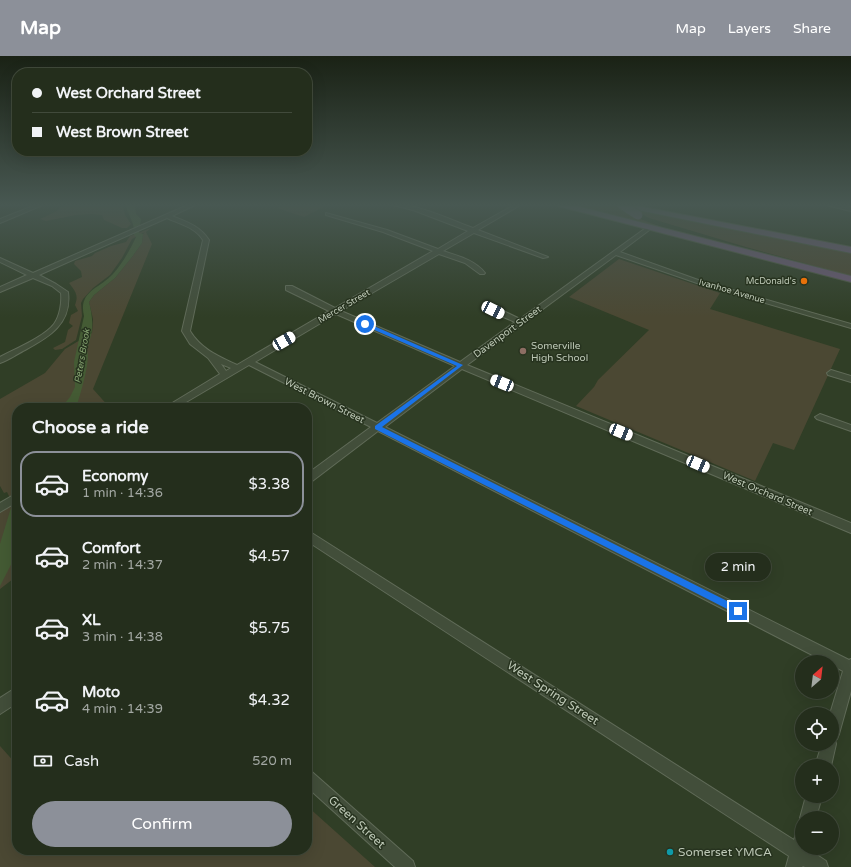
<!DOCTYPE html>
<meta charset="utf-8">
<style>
body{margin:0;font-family:"Varela Round",sans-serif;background:#2c3625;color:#f1f3f6;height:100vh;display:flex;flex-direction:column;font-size:15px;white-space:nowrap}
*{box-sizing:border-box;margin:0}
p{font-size:13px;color:#a3a8a3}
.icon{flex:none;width:22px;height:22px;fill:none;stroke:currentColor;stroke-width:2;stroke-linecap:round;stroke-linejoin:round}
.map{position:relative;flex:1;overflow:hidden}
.drawer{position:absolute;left:12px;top:347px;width:300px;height:452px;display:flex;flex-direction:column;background:#242e1c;border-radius:16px;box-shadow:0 4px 16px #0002,0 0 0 1px #414a3b}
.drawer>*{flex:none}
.top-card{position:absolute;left:12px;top:12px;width:300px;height:88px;border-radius:16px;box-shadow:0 4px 16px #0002,0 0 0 1px #414a3b;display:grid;align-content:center;height:88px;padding:0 20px;background:#242e1c}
.needle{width:26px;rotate:28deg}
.controls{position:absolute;left:795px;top:599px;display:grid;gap:8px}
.controls a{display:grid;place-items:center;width:44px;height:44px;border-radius:50%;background:#242e1c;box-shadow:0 4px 16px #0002,0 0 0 1px #414a3b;font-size:20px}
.end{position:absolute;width:18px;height:18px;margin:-9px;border:5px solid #1a73e8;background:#fff;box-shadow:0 0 0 2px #fff}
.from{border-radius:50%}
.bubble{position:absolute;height:28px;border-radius:14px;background:#242e1c;box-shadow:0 4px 16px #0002,0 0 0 1px #414a3b;font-size:13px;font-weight:600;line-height:28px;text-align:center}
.car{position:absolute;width:12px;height:24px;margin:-12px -6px;border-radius:5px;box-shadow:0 0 3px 1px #0007;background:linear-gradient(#fff 24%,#345 0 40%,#fff 0 76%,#345 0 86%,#fff 0)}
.top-card b{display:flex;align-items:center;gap:14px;height:38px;font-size:15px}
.top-card b+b{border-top:1px solid #414a3b}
.top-card i{width:10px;height:10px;background:#f1f3f6}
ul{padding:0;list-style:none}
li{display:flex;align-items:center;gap:12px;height:66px;margin:0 8px 6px;padding:0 12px;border:2px solid transparent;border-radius:16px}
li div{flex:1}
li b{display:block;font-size:15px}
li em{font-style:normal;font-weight:600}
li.active{border-color:#8c9099}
li>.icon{width:36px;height:36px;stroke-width:1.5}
h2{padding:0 20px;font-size:18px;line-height:48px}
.pay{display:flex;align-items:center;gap:10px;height:44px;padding:0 20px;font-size:15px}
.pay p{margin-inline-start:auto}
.button{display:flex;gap:8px;margin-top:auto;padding:8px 20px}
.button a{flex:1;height:46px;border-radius:24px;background:#8c9099;color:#fff;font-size:16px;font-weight:600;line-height:46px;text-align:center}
header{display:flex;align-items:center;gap:24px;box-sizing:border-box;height:56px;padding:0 20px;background:#8c9099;color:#fff}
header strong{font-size:19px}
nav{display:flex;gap:22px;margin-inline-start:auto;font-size:14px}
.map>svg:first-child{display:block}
.green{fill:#4b4833}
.water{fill:#445b34}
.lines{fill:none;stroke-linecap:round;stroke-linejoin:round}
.minor-casing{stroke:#606b58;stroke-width:2}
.highway-casing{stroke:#4d5845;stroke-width:2}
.minor{fill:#424e3a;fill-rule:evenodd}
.highway{fill:#695873;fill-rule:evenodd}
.highway-bridge-casing{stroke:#4d5845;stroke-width:10;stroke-linecap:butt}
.highway-bridge{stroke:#695873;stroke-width:9}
.route{fill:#1a73e8}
.food-dot{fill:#e8710a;stroke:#27331f;stroke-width:1.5}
.education-dot{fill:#8d6e63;stroke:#27331f;stroke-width:1.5}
.culture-dot{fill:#0f9aa8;stroke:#27331f;stroke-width:1.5}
.labels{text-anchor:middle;stroke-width:3;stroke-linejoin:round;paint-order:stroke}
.far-poi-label{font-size:9px;fill:#bdc8b6;stroke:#27331f;text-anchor:end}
.far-street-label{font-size:9px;fill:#bdc8b6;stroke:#27331f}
.far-water-label{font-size:9px;font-style:italic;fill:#87a572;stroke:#27331f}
.street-label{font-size:10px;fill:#bdc8b6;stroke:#27331f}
.poi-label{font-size:10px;fill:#bdc8b6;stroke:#27331f;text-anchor:start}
.near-street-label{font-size:12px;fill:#bdc8b6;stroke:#27331f}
.near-poi-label{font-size:12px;fill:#bdc8b6;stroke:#27331f;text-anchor:start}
</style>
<header>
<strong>Map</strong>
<nav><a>Map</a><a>Layers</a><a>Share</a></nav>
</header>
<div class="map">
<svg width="851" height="811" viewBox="0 0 851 811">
<rect width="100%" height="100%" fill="#303e26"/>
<!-- green -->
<g class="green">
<path d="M 75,148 L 124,148 L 123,150 L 125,159 L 131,168 L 127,172 L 122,172 L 104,164 L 102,159 L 91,158 L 76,159 L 46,165 L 40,163 L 57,155 L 60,151 Z"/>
<path d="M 286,148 L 329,148 L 304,161 L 277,152 Z"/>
<path d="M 572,148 L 608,148 L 619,150 L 635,161 L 664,172 Z"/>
<path d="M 634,154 L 851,197 L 851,220 L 746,191 L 649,162 Z"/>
<path d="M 151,172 L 146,176 L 152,188 L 93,333 L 110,352 L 17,352 L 17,520 L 0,533 L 0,451 L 11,444 L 7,436 L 4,437 L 0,430 L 0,343 L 45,317 L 65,293 L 92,277 L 93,263 L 89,246 L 94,239 L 115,222 L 132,201 L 142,187 L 143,178 L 145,176 L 132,183 L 122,202 L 110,219 L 93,232 L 83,243 L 81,247 L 82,260 L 76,284 L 62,293 L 55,294 L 53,292 L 65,286 L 68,274 L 73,270 L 69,267 L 71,259 L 78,255 L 75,249 C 79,239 75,235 69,227 L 82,221 L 81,215 L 74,208 L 75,205 L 92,200 L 95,197 L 111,190 L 126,186 L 130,180 Z"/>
<path d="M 619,203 L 720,237 L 710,253 L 840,293 L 794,394 L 773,387 L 755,425 L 576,350 L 594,331 L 598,324 L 649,274 L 569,241 Z"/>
<path d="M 0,690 L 17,709 L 17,794 L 169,794 L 174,799 L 179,794 L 307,794 L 307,750 L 375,811 L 0,811 Z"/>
</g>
<!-- water -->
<g class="water">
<path d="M 129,148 L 132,148 L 135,150 L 136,158 L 141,163 L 139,177 L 143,178 L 142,187 L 132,201 L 115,222 L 94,239 L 89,246 C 94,266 93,275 87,294 C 91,304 80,340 76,352 L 61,352 L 70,341 L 75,331 L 74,306 L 84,260 C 78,235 99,233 113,218 C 122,208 130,194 136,181 L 134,179 C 135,167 129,161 126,150 Z"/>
<path d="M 17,432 L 16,499 L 0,530 L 0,488 Z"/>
</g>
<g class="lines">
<defs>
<g id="minor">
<path d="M 38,148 L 45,148 L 0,167 L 0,163 Z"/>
<path d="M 190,148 L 197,148 L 172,160 C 187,166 200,170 209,184 L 190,275 C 201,293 218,300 237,309 L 329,255 L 286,234 L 286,230 L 292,230 L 335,252 L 433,195 L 383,176 L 326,159 L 326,157 L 387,174 L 438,193 L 468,175 L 413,154 L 393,149 L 392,148 C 418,148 449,163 473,172 L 516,148 L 522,148 L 478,174 L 548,201 L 543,202 L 474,177 L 443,195 C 458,200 475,204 485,217 L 484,218 L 480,218 L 465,207 L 439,198 L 341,255 L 460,306 L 515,266 L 487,254 L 487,250 L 493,250 L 520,263 L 650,169 L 653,171 L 652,172 L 620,196 L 701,225 L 851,268 L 851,272 L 697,227 L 616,199 L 467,309 L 851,467 L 851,477 L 462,313 L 385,371 L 849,604 L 851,603 L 851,635 L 839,678 L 837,683 L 835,684 L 836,688 L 831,710 L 815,710 L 822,688 L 832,688 L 832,658 L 830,658 L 843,615 L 832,609 L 832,606 L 826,606 L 378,375 L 311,426 L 307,427 L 307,418 L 371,371 L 249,309 L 176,352 L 164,352 L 220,318 L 208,302 L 190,288 L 182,275 L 203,184 C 195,171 180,168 167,162 L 39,219 L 56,228 L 68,236 C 72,268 49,281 25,294 C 17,298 9,304 0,307 L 0,301 C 15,293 44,281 54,268 C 60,260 62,246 61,237 L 52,230 L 33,222 L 0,236 L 0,231 L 27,219 L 0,206 L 0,202 L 33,217 ZM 336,258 L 455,310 L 377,367 L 255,306 ZM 221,308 L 231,312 L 226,315 Z"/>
<path d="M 822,148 L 832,148 L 851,151 L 851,155 Z"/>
<path d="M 831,314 L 851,320 L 851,326 L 828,319 L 827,317 Z"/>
<path d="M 820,358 L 851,369 L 851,375 L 817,363 L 815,361 Z"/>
<path d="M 17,437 L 17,446 L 0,456 L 0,447 Z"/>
<path d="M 307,474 L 794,784 L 796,778 L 802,776 L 802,792 L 808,792 L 808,793 L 826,805 L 828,811 L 805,811 L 803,810 L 802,811 L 786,811 L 789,800 L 307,485 Z"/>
<path d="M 17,631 L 17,647 L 0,658 L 0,642 Z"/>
<path d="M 307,713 L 312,716 L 413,805 L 415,811 L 395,811 L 307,731 Z"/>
<path d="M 806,740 L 822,740 L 816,762 L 802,762 L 802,767 L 800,762 Z"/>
</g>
<g id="highway">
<path d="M 557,148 L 569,148 L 851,220 L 851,226 L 558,150 Z"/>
<path d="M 614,148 L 628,148 L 851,191 L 851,197 L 618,150 Z"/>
</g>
</defs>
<!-- minor casing -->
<use href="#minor" class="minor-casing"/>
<!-- highway casing -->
<use href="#highway" class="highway-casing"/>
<!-- minor -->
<use href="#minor" class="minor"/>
<!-- highway -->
<use href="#highway" class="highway"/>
<defs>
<path id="highway-bridge" d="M 621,148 L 638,159"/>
</defs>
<!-- highway-bridge casing -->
<use href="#highway-bridge" class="highway-bridge-casing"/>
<!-- highway-bridge -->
<use href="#highway-bridge" class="highway-bridge"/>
</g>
<!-- sky -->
<linearGradient id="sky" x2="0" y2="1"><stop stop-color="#1a2215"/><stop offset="0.57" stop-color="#485852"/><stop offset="1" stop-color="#485852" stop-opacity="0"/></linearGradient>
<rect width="851" height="261" fill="url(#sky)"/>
<!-- route -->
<path class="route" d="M 363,267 L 367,267 L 463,309 L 382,371 L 741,552 L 741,557 L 735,557 L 375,373 L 375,370 L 457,310 L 363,269 Z"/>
<!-- markers -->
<circle class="food-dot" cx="804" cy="225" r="4"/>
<circle class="education-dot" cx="523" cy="295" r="4"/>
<circle class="culture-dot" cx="670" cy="796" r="4"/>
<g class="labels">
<!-- far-poi labels -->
<g class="far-poi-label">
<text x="796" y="228">McDonald's</text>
</g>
<!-- far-street labels -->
<g class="far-street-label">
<text transform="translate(732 235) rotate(16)" y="3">Ivanhoe Avenue</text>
<text transform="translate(344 250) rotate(-30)" y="3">Mercer Street</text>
</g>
<!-- far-water labels -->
<g class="far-water-label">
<text transform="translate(82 300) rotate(-80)" y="3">Peters Brook</text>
</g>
<!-- street labels -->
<g class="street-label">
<text transform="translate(507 275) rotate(-36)" y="4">Davenport Street</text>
<text transform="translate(325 344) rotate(27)" y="4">West Brown Street</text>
<text transform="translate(768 437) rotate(23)" y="4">West Orchard Street</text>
</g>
<!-- poi labels -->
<g class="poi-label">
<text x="531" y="293">Somerville<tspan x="531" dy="12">High School</tspan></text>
</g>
<!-- near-street labels -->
<g class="near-street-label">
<text transform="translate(553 637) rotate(33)" y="4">West Spring Street</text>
<text transform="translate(357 766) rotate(42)" y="4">Green Street</text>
</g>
<!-- near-poi labels -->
<g class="near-poi-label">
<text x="678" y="800">Somerset YMCA</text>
</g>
</g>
</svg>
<div class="controls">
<a><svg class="needle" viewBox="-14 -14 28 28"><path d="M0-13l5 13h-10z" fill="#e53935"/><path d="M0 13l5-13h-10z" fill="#a3a8a3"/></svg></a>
<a><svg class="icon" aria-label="locate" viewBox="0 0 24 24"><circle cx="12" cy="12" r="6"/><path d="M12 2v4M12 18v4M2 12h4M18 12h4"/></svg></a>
<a>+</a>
<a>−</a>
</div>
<i class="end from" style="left:365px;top:268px"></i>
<i class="end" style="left:738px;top:555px"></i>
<div class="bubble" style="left:705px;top:497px;width:66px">2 min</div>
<i class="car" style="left:493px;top:254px;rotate:116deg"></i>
<i class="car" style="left:284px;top:285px;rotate:60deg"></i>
<i class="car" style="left:502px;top:327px;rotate:292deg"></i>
<i class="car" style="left:621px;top:376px;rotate:112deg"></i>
<i class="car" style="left:698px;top:408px;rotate:113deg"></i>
<div class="top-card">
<b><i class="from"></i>West Orchard Street</b>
<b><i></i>West Brown Street</b>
</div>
<section class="drawer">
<h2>Choose a ride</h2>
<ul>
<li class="active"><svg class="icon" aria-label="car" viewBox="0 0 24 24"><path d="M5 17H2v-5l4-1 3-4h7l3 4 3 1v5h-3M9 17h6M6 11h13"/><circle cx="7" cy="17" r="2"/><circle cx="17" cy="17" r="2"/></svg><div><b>Economy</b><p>1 min · 14:36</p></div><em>$3.38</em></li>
<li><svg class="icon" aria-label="car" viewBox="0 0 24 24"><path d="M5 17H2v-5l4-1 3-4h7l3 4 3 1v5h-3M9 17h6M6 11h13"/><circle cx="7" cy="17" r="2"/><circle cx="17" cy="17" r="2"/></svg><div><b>Comfort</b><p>2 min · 14:37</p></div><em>$4.57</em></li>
<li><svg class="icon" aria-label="car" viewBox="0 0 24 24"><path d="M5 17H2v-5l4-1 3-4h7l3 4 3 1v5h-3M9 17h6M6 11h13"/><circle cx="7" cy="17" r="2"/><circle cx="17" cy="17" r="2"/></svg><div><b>XL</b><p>3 min · 14:38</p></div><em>$5.75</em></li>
<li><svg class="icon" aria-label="car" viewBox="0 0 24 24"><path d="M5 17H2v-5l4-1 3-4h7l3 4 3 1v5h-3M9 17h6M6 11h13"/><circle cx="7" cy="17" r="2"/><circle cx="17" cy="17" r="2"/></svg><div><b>Moto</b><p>4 min · 14:39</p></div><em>$4.32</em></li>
</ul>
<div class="pay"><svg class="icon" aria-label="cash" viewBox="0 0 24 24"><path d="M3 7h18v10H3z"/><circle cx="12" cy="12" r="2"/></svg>Cash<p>520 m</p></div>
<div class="button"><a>Confirm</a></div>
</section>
</div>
